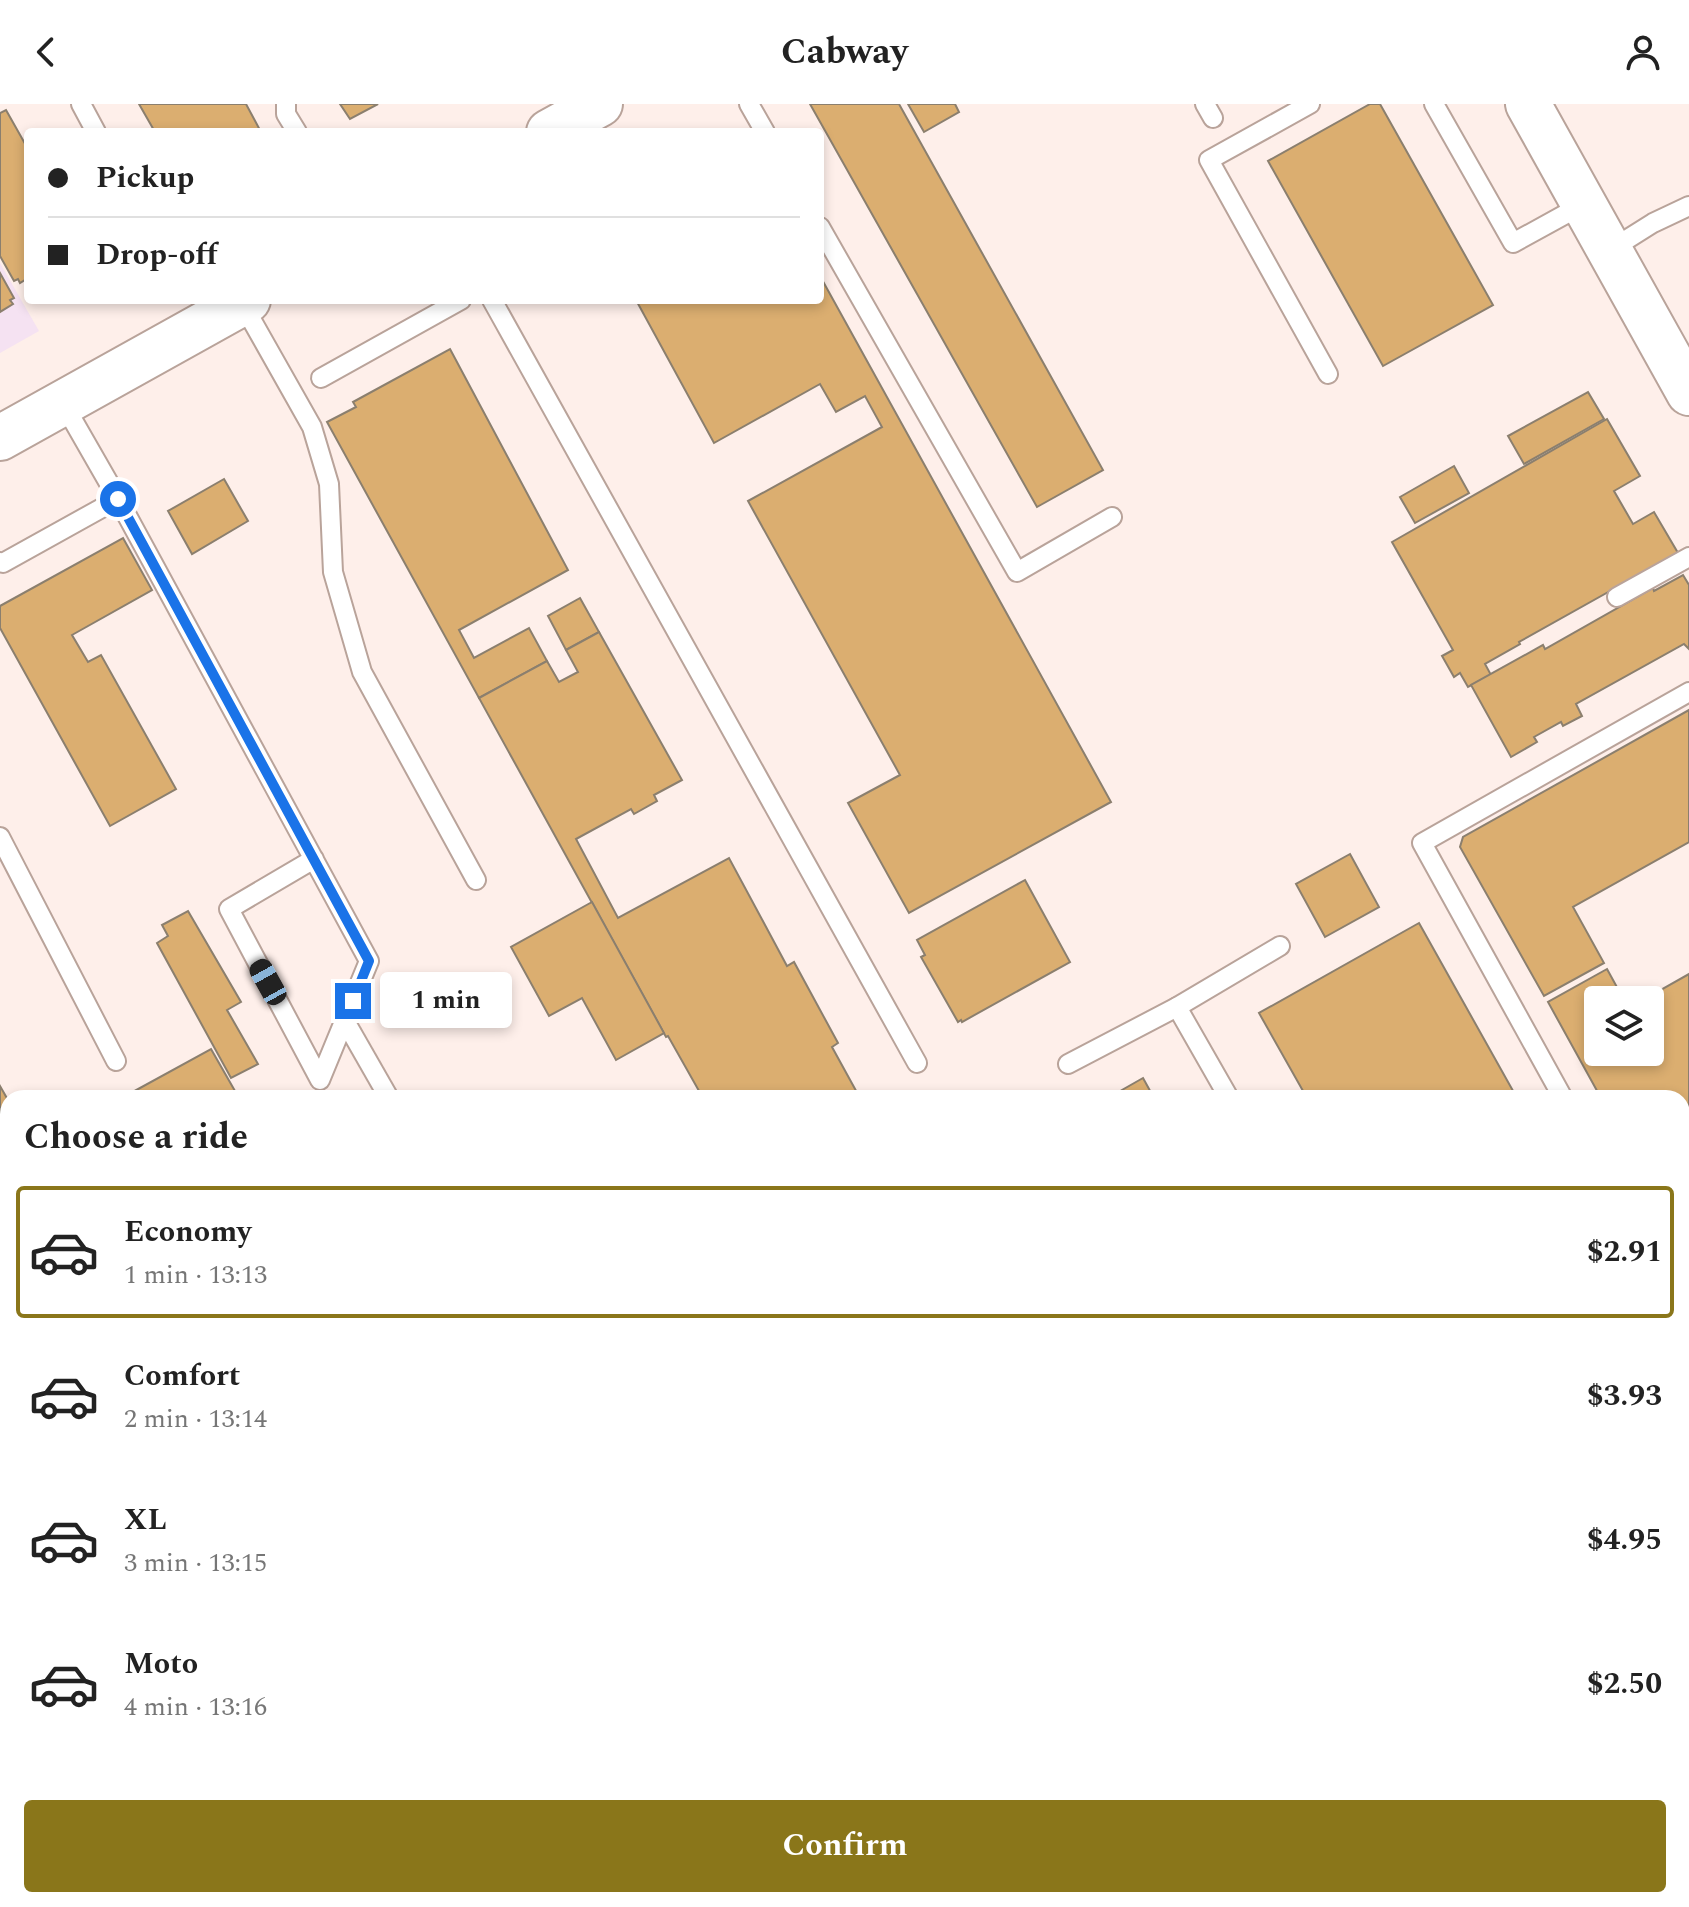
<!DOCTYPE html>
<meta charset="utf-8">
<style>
body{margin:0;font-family:Spectral,serif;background:#f2f2f2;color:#222;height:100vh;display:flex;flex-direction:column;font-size:30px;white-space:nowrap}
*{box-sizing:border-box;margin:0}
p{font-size:26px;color:#767676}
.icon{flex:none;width:44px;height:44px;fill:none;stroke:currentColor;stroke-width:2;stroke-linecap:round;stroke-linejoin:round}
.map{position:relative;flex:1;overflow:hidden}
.details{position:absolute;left:0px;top:986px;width:1690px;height:818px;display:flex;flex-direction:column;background:#fff;border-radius:24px 24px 0 0;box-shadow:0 4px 12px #0003}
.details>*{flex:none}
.hud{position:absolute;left:24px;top:24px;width:800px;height:176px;border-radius:8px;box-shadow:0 4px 12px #0003;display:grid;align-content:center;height:176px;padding:0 24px;background:#fff}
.buttons{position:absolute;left:1584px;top:882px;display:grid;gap:16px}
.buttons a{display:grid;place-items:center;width:80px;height:80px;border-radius:8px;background:#fff;box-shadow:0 4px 12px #0003;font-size:40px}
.end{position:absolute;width:36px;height:36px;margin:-18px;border:10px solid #1a73e8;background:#fff;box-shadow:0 0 0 4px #fff}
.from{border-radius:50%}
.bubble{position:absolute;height:56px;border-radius:8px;background:#fff;box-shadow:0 4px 12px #0003;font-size:26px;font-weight:700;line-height:56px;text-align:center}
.car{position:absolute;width:24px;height:48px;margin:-24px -12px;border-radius:10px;box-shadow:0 0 6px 2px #0007;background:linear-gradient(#222 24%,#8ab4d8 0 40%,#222 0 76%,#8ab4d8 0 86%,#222 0)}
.hud b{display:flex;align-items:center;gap:28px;height:76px;font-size:30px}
.hud b+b{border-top:2px solid #e0e0e0}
.hud i{width:20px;height:20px;background:#222}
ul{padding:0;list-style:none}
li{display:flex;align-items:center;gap:24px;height:132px;margin:0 16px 12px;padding:0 8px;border:4px solid transparent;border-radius:8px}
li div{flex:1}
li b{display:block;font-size:30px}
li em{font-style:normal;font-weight:700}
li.active{border-color:#8a761a}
li>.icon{width:72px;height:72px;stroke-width:1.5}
h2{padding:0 24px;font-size:36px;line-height:96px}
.cta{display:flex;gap:16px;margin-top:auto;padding:16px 24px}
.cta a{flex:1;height:92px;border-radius:8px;background:#8a761a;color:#fff;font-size:32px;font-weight:700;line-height:92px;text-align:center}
header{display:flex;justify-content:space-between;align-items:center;height:104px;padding:0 24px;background:#fff;font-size:36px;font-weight:700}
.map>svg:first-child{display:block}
.commercial{fill:#f5e2f2}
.building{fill:#dbae70;stroke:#8b7f6e;stroke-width:2}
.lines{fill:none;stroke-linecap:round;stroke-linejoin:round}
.lane-casing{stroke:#b9a39a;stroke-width:22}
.street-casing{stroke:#b9a39a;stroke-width:38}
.secondary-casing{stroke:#b9a39a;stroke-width:48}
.lane{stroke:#fff;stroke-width:18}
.street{stroke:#fff;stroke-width:34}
.secondary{stroke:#fff;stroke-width:44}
.route{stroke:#1a73e8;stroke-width:10}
</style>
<header><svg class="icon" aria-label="back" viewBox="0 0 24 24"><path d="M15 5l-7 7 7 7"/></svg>Cabway<svg class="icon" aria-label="person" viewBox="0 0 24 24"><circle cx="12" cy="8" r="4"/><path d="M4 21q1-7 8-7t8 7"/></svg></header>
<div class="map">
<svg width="1689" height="1803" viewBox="0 0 1689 1803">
<rect width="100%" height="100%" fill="#feefea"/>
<!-- commercial -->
<path class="commercial" d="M 0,159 L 39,227 L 0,249 Z"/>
<!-- building -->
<g class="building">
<path d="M 139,0 L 246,0 L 261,28 L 155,28 Z"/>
<path d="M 340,0 L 378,0 L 350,15 Z"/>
<path d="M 810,0 L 899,0 L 1103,366 L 1037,403 Z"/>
<path d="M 908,0 L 955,0 L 959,8 L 924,28 Z"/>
<path d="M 1370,0 L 1380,0 L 1493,201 L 1383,262 L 1268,57 Z"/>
<path d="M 6,6 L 28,45 L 28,174 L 20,179 L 18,175 L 14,177 L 0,152 L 0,9 Z"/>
<path d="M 0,169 L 14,194 L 10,196 L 13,200 L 0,208 Z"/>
<path d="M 820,172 L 1111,698 L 909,809 L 848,699 L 900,671 L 748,397 L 882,323 L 865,292 L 836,308 L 820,280 L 714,339 L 636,196 L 820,196 Z"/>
<path d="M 450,245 L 568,466 L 459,526 L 474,554 L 529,524 L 547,557 L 479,594 L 327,318 L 356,303 L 353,298 Z"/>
<path d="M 1588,288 L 1604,315 L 1524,360 L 1508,332 Z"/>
<path d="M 1607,315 L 1640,372 L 1614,387 L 1633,420 L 1654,408 L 1678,449 L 1519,538 L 1520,540 L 1485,560 L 1491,571 L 1468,583 L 1460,569 L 1454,573 L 1442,552 L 1453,546 L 1392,438 Z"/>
<path d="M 1454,362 L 1469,389 L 1415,419 L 1400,393 Z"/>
<path d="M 224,375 L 248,417 L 192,450 L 168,407 Z"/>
<path d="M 123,434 L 152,486 L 72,531 L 88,558 L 101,551 L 176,685 L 110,722 L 0,524 L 0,502 Z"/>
<path d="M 1683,471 L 1689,481 L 1689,545 L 1684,540 L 1576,600 L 1582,612 L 1563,622 L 1561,618 L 1534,633 L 1537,638 L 1511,653 L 1471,581 L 1543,541 L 1545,545 L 1653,484 L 1654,487 Z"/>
<path d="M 580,494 L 599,528 L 566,546 L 548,512 Z"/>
<path d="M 599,528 L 682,676 L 654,691 L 657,697 L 634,710 L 631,705 L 576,735 L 618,814 L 729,754 L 787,862 L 794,858 L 838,939 L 832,943 L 860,994 L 703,994 L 668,932 L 666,933 L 479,594 L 547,557 L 559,578 L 578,568 L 566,546 Z"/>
<path d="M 1689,606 L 1689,738 L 1573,803 L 1604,859 L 1544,892 L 1460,743 L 1463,733 Z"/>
<path d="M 1350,750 L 1379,803 L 1325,833 L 1296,780 Z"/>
<path d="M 1025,776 L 1070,858 L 962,918 L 961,916 L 958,918 L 921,853 L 925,851 L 917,836 Z"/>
<path d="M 592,798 L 664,929 L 616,956 L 582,894 L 549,912 L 511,843 Z"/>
<path d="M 188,807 L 241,898 L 227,906 L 258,960 L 231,974 L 157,839 L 168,832 L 162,821 Z"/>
<path d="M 1419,819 L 1517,994 L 1307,994 L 1259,909 Z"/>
<path d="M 1607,865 L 1624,896 L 1598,896 L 1598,948 L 1650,948 L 1650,896 L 1643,896 L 1689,870 L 1689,1019 L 1682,1023 L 1682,994 L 1601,994 L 1548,898 Z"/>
<path d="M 211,945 L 239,994 L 131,994 L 129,990 Z"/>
<path d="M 1143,974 L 1154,994 L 1108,994 Z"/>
<path d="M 0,982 L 8,996 L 8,1094 L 0,1099 Z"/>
<path d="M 0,1287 L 8,1301 L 8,1306 L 0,1311 Z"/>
<path d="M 1685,1510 L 1689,1515 L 1689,1561 L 1682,1549 L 1682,1511 Z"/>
<path d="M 0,1627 L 8,1641 L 8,1713 L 0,1718 Z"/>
<path d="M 611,1796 L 783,1796 L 785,1800 L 792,1796 L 862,1796 L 865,1803 L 598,1803 Z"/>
<path d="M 1413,1796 L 1523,1796 L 1527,1803 L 1400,1803 Z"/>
</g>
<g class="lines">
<defs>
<g id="lane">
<path d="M 81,0 L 96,28"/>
<path d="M 286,0 L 286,10 L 297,28"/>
<path d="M 749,0 L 765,28"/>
<path d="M 1205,0 L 1213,14"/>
<path d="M 1310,0 L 1209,56 L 1328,270"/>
<path d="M 1434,0 L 1513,139 L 1584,100"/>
<path d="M 820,123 L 1017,468 L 1112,413"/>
<path d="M 1610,146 L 1653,119 L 1689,102"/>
<path d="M 492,196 L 917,959"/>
<path d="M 242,199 L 312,323 L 329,380 L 333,468 L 362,568 L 476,776"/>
<path d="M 321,274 L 461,196"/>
<path d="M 63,299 L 118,395"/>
<path d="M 0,458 L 3,459 L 118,395 L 369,857 L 320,976 L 229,805 L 314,755"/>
<path d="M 1617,493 L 1689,453"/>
<path d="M 0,733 L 116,957"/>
<path d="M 345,917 L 389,994"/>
<path d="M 1068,960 L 1177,903"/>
<path d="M 1229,994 L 1177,903 L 1280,842"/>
<path d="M 1563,994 L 1422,739 L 1689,588"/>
<path d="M 0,1195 L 8,1209"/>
<path d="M 1682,1250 L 1689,1246"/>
<path d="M 1682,1352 L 1689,1348"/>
<path d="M 1682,1500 L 1689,1496"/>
<path d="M 1682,1753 L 1689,1731"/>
<path d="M 1682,1765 L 1688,1803"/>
<path d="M 1544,1796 L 1548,1803"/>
<path d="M 435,1803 L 448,1796"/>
<path d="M 1357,1803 L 1370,1796"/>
</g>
<g id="street">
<path d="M 1682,1138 L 1689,1134"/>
<path d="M 957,1796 L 961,1803"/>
</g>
<g id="secondary">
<path d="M 1528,0 L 1689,289"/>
<path d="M 549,28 L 600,0"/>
<path d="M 0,334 L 248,196"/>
</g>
</defs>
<!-- lane casing -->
<use href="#lane" class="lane-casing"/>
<!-- street casing -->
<use href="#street" class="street-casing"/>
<!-- secondary casing -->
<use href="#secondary" class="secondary-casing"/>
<!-- lane -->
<use href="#lane" class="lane"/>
<!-- street -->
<use href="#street" class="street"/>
<!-- secondary -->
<use href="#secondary" class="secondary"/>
</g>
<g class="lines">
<!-- route -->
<path class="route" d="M 118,395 L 369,857 L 353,897"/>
</g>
</svg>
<div class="buttons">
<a><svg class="icon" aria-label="layers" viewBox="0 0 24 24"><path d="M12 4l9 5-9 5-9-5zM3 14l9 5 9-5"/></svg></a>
</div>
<i class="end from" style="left:118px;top:395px"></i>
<i class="end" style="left:353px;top:897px"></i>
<div class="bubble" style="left:380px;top:868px;width:132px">1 min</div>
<i class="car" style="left:268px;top:878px;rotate:331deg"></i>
<div class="hud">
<b><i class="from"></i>Pickup</b>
<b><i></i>Drop-off</b>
</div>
<section class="details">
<h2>Choose a ride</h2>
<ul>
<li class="active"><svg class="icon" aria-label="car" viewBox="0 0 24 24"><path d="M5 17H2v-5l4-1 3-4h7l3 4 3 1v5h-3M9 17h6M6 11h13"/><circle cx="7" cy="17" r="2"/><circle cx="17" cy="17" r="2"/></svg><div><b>Economy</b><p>1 min · 13:13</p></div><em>$2.91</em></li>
<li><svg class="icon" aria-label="car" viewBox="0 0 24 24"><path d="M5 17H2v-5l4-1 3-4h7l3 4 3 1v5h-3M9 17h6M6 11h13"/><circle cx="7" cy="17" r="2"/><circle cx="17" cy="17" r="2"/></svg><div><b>Comfort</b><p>2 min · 13:14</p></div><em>$3.93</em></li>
<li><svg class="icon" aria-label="car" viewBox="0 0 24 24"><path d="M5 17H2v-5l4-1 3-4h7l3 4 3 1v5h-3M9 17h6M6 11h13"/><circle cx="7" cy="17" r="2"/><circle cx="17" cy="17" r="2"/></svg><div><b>XL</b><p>3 min · 13:15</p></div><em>$4.95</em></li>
<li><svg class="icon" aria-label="car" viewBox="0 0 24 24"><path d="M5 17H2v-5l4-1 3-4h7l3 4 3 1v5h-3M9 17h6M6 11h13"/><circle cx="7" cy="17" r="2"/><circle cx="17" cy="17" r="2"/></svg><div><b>Moto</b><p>4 min · 13:16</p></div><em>$2.50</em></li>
</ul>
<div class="cta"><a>Confirm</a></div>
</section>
</div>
